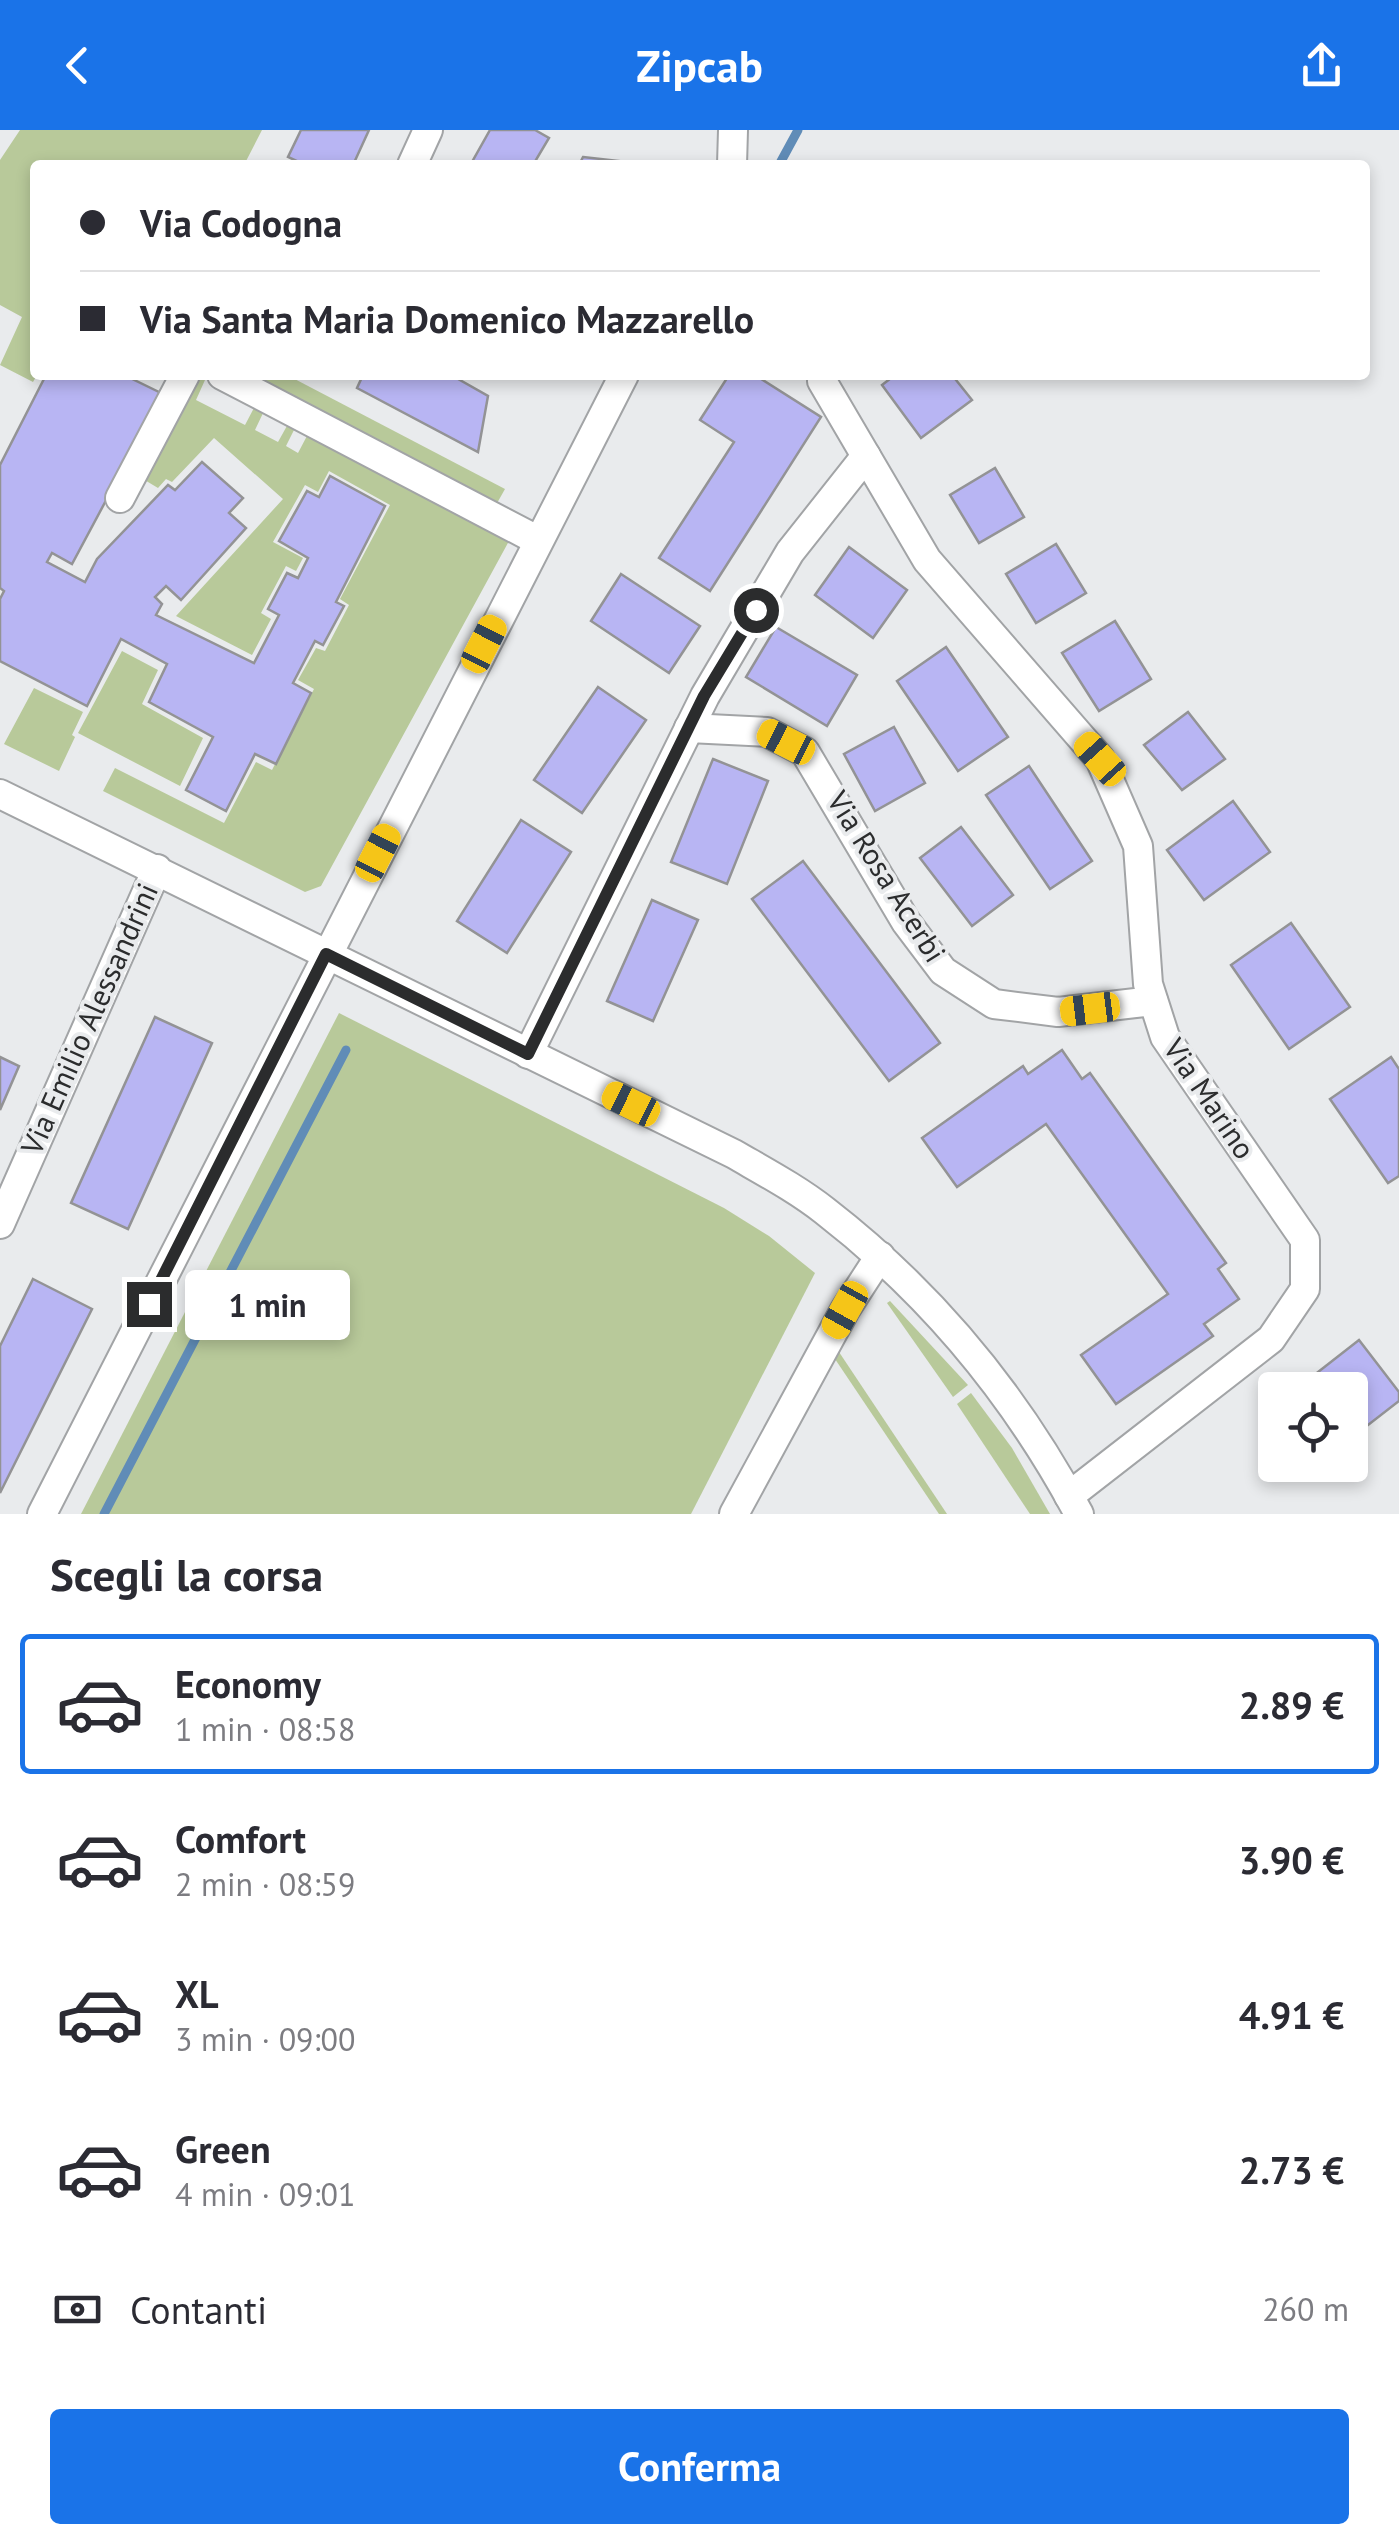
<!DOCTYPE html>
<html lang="it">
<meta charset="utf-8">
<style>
body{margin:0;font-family:"PT Sans",sans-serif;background:#f2f2f3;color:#2b2b33;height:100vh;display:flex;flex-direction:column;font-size:38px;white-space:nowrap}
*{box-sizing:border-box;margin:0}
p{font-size:32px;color:#7c7c81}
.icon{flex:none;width:55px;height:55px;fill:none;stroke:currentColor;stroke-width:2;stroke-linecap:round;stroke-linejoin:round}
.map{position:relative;height:1384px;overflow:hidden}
.side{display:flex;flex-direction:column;background:#fff;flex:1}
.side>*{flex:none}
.guide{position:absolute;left:30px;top:30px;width:1340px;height:220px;border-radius:10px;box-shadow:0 5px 15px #0003;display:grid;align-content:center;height:220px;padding:0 50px;background:#fff}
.tools{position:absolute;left:1258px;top:1242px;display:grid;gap:20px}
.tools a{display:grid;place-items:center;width:110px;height:110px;border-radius:10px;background:#fff;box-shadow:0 5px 15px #0003;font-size:50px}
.end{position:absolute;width:45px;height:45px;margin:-22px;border:12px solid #2b2c2d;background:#fff;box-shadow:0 0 0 5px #fff}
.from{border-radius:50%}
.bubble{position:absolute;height:70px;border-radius:10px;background:#fff;box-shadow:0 5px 15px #0003;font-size:32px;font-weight:600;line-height:70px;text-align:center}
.car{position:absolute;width:30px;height:60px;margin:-30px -15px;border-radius:12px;box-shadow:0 0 8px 2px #0007;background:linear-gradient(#f5c518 24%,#345 0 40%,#f5c518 0 76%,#345 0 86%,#f5c518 0)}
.guide b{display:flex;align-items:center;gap:35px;height:95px;font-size:38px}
.guide b+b{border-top:2px solid #e1e1e2}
.guide i{width:25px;height:25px;background:#2b2b33}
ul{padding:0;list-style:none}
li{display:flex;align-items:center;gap:30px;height:140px;margin:0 20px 15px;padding:0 30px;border:5px solid transparent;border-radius:10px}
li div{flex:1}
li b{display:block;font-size:38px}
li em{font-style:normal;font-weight:600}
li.active{border-color:#1a73e8}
li>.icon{width:90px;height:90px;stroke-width:1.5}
h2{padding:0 50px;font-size:45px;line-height:120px}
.pay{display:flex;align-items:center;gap:25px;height:110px;padding:0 50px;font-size:38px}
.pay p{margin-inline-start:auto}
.cta{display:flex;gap:20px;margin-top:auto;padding:20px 50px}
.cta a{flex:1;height:115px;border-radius:10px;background:#1a73e8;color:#fff;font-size:40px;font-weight:600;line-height:115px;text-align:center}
header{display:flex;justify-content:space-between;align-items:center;height:130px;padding:0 50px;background:#1a73e8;color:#fff;font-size:45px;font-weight:600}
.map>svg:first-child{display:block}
.green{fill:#b8c99a}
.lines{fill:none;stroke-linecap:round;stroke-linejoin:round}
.stream{stroke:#608cb7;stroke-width:9}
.building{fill:#b8b5f3;stroke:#939395;stroke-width:2.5}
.minor-casing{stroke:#a2a4a6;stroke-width:32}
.minor{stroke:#fff;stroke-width:28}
.route{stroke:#2b2c2d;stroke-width:12}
.labels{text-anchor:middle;stroke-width:8;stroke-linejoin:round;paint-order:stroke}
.street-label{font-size:30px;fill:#2b2c2d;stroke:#e9ebed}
</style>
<header><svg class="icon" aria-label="back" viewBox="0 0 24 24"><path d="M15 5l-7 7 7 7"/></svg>Zipcab<svg class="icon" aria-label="share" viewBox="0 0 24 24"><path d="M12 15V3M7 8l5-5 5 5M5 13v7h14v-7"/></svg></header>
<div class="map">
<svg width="1399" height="1384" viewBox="0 0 1399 1384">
<rect width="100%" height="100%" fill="#e9ebed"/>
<!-- green -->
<g class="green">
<path d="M 20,0 L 262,0 L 244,35 L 35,35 L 37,245 L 33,252 L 0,235 L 22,187 L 0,175 L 0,30 Z"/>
<path d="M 196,245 L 205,250 L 196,270 L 245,295 L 255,276 L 264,281 L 255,300 L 278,312 L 288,294 L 295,298 L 286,316 L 298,323 L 308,304 L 509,411 L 321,756 L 305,762 L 103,661 L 115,638 L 224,693 L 256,632 L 272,640 L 314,559 L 298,550 L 316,518 L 325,521 L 349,475 L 340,469 L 390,375 L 329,341 L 318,362 L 305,355 L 273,412 L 303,428 L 296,441 L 286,436 L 261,483 L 271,489 L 252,525 L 176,486 L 283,369 L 214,308 L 172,352 L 166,349 L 158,358 L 143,349 Z"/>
<path d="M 250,245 L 287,245 L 505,359 L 496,375 Z"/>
<path d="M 122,521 L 158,540 L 142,574 L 203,608 L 180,656 L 78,603 Z"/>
<path d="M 34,558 L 83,582 L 72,605 L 75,607 L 59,641 L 4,614 Z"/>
<path d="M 339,883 L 724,1078 L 769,1106 L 815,1143 L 691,1384 L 81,1384 Z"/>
<path d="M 890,1171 L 968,1255 L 953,1267 L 887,1173 Z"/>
<path d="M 839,1222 L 947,1384 L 939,1384 L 833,1226 Z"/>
<path d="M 971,1263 L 1012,1318 L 1050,1384 L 1030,1384 L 957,1274 Z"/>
</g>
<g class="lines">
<!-- stream -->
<g class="stream">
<path d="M 779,35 L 798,0"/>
<path d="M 104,1384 L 346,920"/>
</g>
</g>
<!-- building -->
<g class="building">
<path d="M 301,0 L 369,0 L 353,35 L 305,35 L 288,27 Z"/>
<path d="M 490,0 L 535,0 L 549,8 L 533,35 L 478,35 L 472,32 Z"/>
<path d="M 583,27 L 645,34 L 579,35 Z"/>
<path d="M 46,245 L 124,245 L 163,264 L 72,434 L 52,423 L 47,432 L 85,452 L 97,429 L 168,355 L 175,360 L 202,332 L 243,368 L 229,383 L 246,398 L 181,470 L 166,456 L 155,467 L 162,474 L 156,485 L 254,533 L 279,485 L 268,479 L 287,443 L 298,448 L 308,428 L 279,411 L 307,361 L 319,367 L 330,346 L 385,376 L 336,472 L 344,476 L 323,515 L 315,511 L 293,553 L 311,563 L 276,634 L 255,624 L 226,681 L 186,660 L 213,607 L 149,572 L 167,534 L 121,509 L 87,576 L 0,531 L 0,469 L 4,461 L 0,458 L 0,335 Z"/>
<path d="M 363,245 L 451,245 L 488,266 L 478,322 L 357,258 Z"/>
<path d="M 729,245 L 755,245 L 821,287 L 710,461 L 659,428 L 734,312 L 700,290 Z"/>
<path d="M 895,245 L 952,245 L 972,270 L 921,308 L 882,255 Z"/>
<path d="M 995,338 L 1024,387 L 979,413 L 950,365 Z"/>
<path d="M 1056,414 L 1086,463 L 1036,493 L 1006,444 Z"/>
<path d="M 849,417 L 907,460 L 873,508 L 815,465 Z"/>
<path d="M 621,444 L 700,496 L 669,543 L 591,491 Z"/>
<path d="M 1115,491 L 1151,549 L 1099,581 L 1062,523 Z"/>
<path d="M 776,497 L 857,545 L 827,596 L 746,547 Z"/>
<path d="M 946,517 L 1008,607 L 958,641 L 897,551 Z"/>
<path d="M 598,557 L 646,590 L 582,683 L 534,650 Z"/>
<path d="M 1188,582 L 1225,629 L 1182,660 L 1144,615 Z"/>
<path d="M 894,597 L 925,653 L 875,681 L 844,624 Z"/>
<path d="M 713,629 L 768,651 L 727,754 L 671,732 Z"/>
<path d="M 1029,636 L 1092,731 L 1050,759 L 986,665 Z"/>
<path d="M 1233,671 L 1270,722 L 1204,770 L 1167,720 Z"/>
<path d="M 521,690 L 571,722 L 507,823 L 457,791 Z"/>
<path d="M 961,697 L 1013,765 L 972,796 L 920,728 Z"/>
<path d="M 803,731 L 940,913 L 889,951 L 752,769 Z"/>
<path d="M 652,770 L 698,790 L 653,891 L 607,871 Z"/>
<path d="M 1291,793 L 1350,877 L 1289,919 L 1231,835 Z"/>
<path d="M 155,887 L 212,913 L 128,1099 L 71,1073 Z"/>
<path d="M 1062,920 L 1082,949 L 1090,943 L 1226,1133 L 1218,1139 L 1239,1169 L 1204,1194 L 1213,1206 L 1116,1274 L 1081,1225 L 1168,1164 L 1046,994 L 957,1057 L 922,1008 L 1023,936 L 1028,944 Z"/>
<path d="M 0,927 L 19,936 L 0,980 Z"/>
<path d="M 1391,927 L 1399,939 L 1399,1046 L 1388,1053 L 1330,969 Z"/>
<path d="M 33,1149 L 92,1179 L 0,1363 L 0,1216 Z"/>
<path d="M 1359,1210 L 1399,1262 L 1399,1271 L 1350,1309 L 1350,1260 L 1295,1260 Z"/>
</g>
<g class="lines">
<defs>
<g id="minor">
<path d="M 412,35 L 428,0"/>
<path d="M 732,35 L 733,0"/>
<path d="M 222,245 L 537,410"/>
<path d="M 822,251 L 927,430 L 1100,629 L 1138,716 L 1148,854 L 1165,907 L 1305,1110 L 1305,1159 L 1271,1209 L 1069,1366"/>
<path d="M 120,368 L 185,245"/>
<path d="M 689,598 L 767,602 L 805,622 L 906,792 L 943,841 L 994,874 L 1058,882 L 1153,871"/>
<path d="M 0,664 L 734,1024 C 765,1042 797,1059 825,1081 C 931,1163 1016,1266 1079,1384"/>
<path d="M 528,924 L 705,566 L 790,422 L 866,326"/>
<path d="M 0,1094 L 157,739"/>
<path d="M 42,1384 L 624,245"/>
<path d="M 734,1384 L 845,1180 L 880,1126"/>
</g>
</defs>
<!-- minor casing -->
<use href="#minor" class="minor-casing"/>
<!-- minor -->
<use href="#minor" class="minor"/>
</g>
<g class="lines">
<!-- route -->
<path class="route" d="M 149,1174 L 326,824 L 528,924 L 704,566 L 756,480"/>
</g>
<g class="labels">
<!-- street labels -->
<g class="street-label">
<text transform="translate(886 747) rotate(58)" y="10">Via Rosa Acerbi</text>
<text transform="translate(90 889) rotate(-66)" y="10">Via Emilio Alessandrini</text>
<text transform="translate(1209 969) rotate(56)" y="10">Via Marino</text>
</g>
</g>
</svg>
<div class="tools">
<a><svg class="icon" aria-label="locate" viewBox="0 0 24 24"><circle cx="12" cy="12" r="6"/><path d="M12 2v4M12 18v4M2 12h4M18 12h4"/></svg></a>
</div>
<i class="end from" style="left:756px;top:480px"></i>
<i class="end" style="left:149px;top:1174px"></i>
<div class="bubble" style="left:185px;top:1140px;width:165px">1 min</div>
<i class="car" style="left:484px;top:514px;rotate:27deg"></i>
<i class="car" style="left:786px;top:612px;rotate:297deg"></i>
<i class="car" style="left:1100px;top:629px;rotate:318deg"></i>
<i class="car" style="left:378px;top:723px;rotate:27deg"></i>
<i class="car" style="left:1090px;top:879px;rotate:263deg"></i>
<i class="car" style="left:631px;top:974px;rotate:296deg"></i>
<i class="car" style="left:845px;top:1180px;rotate:209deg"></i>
<div class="guide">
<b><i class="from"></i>Via Codogna</b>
<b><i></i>Via Santa Maria Domenico Mazzarello</b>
</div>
</div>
<section class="side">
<h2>Scegli la corsa</h2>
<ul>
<li class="active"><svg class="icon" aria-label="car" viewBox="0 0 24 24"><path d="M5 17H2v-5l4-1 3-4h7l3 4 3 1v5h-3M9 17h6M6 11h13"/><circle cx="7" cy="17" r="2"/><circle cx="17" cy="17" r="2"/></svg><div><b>Economy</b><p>1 min · 08:58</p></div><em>2.89 €</em></li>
<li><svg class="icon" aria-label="car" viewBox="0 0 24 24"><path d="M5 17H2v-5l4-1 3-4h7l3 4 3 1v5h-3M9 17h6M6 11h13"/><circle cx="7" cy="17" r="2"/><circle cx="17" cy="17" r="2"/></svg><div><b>Comfort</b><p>2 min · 08:59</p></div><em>3.90 €</em></li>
<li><svg class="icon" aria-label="car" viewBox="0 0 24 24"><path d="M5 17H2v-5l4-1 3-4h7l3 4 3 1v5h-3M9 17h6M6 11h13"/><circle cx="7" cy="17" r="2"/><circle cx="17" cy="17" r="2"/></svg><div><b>XL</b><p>3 min · 09:00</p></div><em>4.91 €</em></li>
<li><svg class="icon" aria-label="car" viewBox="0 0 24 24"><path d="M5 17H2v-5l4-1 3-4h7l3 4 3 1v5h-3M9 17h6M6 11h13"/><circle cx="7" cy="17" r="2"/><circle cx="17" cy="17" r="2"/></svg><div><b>Green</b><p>4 min · 09:01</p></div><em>2.73 €</em></li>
</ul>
<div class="pay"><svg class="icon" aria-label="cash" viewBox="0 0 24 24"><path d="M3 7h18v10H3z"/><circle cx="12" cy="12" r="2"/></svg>Contanti<p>260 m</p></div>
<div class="cta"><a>Conferma</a></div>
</section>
